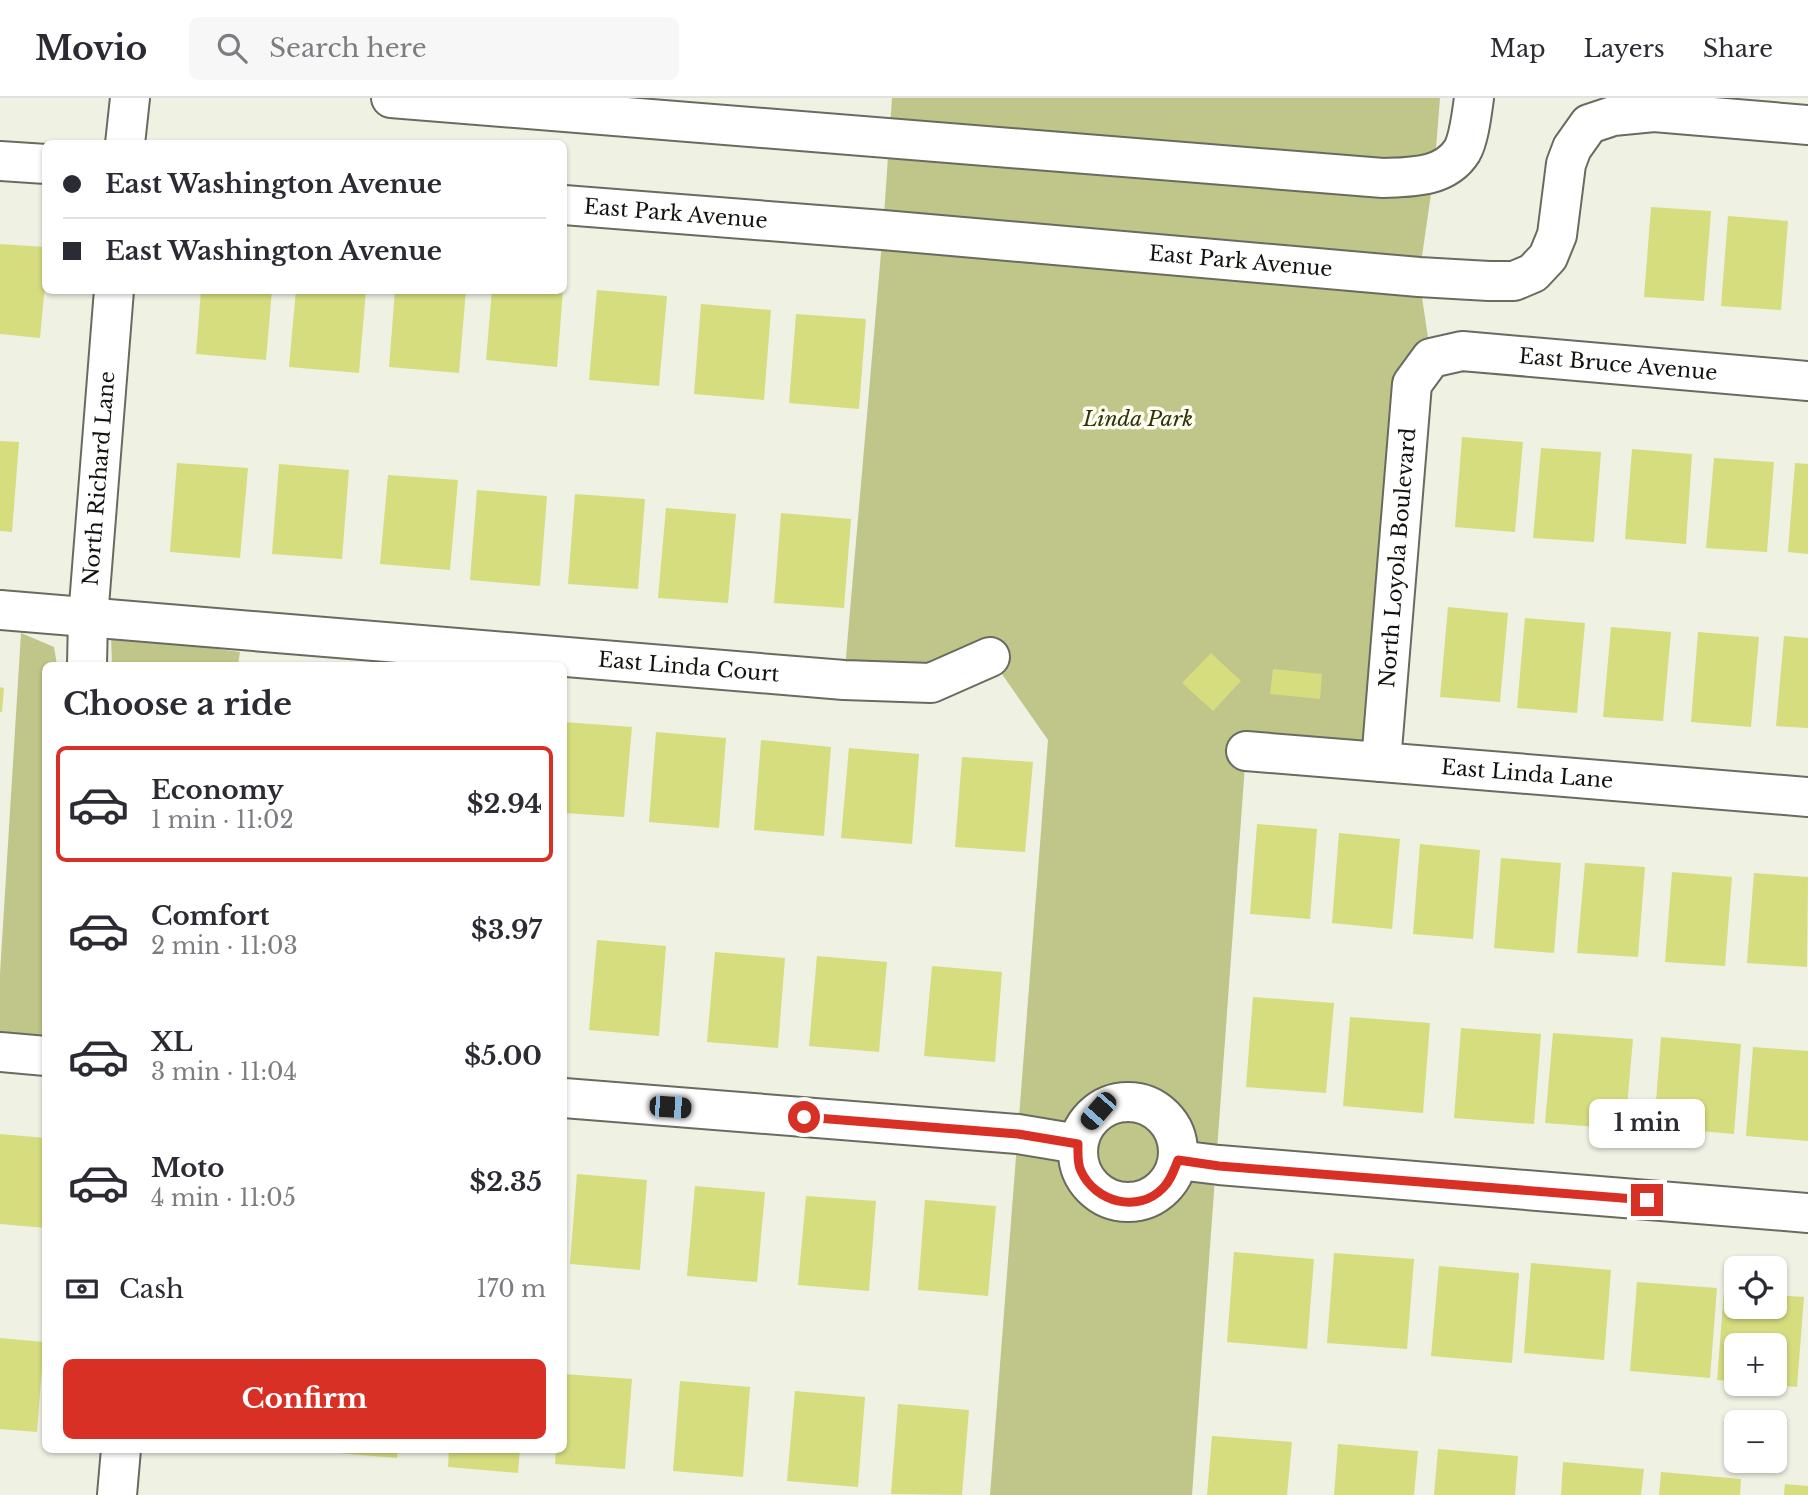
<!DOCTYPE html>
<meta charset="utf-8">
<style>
body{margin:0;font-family:"Libre Baskerville",serif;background:#f7f7f7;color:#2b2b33;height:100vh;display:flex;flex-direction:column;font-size:26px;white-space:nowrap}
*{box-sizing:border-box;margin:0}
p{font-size:23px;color:#7c7c81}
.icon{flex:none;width:38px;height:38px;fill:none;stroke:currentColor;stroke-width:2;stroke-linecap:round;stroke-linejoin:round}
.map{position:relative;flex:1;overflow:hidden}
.sheet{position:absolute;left:42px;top:564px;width:525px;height:791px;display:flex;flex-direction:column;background:#fff;border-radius:10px;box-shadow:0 2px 5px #0004}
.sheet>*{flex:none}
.banner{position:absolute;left:42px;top:42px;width:525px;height:154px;border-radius:10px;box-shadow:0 2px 5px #0004;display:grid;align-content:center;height:154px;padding:0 21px;background:#fff}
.fabs{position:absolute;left:1724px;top:1158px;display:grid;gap:14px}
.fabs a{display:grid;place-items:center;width:63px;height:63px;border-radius:10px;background:#fff;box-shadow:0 2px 5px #0004;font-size:35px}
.end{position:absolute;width:32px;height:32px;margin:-16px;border:9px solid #d93025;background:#fff;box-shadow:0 0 0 4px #fff}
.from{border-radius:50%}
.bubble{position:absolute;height:49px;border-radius:10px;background:#fff;box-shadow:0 2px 5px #0004;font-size:23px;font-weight:700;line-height:49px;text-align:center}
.car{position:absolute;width:21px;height:42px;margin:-21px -10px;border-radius:9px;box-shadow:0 0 5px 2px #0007;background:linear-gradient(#222 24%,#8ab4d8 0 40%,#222 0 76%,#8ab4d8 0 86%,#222 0)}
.banner b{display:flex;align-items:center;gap:24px;height:66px;font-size:26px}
.banner b+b{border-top:2px solid #e1e1e2}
.banner i{width:18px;height:18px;background:#2b2b33}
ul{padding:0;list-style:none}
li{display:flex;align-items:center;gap:21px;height:116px;margin:0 14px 10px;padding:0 7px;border:4px solid transparent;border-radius:10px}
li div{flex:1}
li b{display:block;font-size:26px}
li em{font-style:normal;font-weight:700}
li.active{border-color:#d93025}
li>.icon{width:63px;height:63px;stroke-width:1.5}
h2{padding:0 21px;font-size:32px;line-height:84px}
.pay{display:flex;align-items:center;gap:18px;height:77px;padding:0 21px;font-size:26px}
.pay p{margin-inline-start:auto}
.button{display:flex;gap:14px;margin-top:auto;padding:14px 21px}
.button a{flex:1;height:80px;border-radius:10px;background:#d93025;color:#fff;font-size:28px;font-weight:700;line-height:80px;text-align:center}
header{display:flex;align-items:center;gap:42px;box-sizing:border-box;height:98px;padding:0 35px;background:#fff;border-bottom:2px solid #e1e1e2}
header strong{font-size:33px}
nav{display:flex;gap:38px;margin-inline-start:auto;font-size:24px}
.search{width:490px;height:63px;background:#f7f7f7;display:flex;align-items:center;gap:18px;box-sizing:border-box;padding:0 24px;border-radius:10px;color:#7c7c81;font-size:26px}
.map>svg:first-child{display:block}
.green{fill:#c0c589}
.building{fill:#d6dd7f}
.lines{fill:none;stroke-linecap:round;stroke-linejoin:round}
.street-casing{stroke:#696b5e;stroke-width:42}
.secondary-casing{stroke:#696b5e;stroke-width:42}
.street{stroke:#fff;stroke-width:38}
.secondary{stroke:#fff;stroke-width:38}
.route{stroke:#d93025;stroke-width:9}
.labels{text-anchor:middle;stroke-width:7;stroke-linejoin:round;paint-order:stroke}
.street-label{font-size:21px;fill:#12120e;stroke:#fdfef0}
.park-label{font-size:21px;font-style:italic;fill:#303209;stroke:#fdfef0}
</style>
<header>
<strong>Movio</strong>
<div class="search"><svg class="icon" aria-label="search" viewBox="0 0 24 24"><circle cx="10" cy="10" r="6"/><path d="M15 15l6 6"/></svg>Search here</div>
<nav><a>Map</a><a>Layers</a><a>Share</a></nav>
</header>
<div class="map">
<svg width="1808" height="1397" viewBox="0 0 1808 1397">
<rect width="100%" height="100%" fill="#eff1e3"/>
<!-- green -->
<g class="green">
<path d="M 892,0 L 1440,0 L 1434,75 L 1419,179 L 1431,260 L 1381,664 L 1246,653 L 1192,1397 L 990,1397 L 1048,642 L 990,559 L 844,582 L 883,132 Z"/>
<path d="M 21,535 L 54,549 L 57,567 L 46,567 L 45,937 L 0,934 L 0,876 Z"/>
<path d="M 111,537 L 240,554 L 238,567 L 112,567 Z"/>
</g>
<!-- building -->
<g class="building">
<path d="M 1651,109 L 1711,113 L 1704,203 L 1644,199 Z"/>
<path d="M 1728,118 L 1788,123 L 1781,212 L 1721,208 Z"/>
<path d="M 0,146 L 46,149 L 46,175 L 40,240 L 0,236 Z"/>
<path d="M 201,192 L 272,192 L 266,262 L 196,256 Z"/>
<path d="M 296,192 L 366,192 L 359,275 L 289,269 Z"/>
<path d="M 395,192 L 466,192 L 459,275 L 389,269 Z"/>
<path d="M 492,192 L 563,192 L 557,269 L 486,262 Z"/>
<path d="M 597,192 L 667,198 L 659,288 L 589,282 Z"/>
<path d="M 701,206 L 771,212 L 764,302 L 694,296 Z"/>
<path d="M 796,216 L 866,221 L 859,311 L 789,305 Z"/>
<path d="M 1462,339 L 1523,344 L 1515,434 L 1455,429 Z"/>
<path d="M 0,343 L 19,344 L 12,434 L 0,433 Z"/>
<path d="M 1541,350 L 1601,354 L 1594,444 L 1533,440 Z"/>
<path d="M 1632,351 L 1692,356 L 1686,446 L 1625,441 Z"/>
<path d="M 1714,360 L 1774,364 L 1767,454 L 1706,450 Z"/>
<path d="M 177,365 L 248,370 L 240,460 L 170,454 Z"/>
<path d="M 1795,365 L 1808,366 L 1808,456 L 1788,454 Z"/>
<path d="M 279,366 L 349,372 L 342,461 L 272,456 Z"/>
<path d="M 388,377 L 458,382 L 450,472 L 380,466 Z"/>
<path d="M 477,392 L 547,398 L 540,488 L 470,482 Z"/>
<path d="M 575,396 L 645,401 L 638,491 L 568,486 Z"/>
<path d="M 666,410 L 736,416 L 728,505 L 658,500 Z"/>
<path d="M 781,415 L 851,421 L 844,510 L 774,505 Z"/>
<path d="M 1448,509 L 1508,515 L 1500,604 L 1440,599 Z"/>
<path d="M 1525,520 L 1585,525 L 1577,615 L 1517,610 Z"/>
<path d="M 1611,529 L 1671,534 L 1663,623 L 1603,619 Z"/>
<path d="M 1698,534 L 1759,539 L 1751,629 L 1691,624 Z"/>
<path d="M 1784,538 L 1808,540 L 1808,630 L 1776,628 Z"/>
<path d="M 1211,555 L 1241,583 L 1213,613 L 1182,585 Z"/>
<path d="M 1273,571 L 1322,576 L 1320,601 L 1270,596 Z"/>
<path d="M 0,589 L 4,590 L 2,614 L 0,614 Z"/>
<path d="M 564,624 L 632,629 L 624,719 L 564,715 Z"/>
<path d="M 656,634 L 726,640 L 719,730 L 649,724 Z"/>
<path d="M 761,642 L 831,649 L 824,738 L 754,732 Z"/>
<path d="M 849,650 L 919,656 L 912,746 L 841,740 Z"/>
<path d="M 962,659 L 1033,664 L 1025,754 L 955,749 Z"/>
<path d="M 1257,726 L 1317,731 L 1310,821 L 1250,816 Z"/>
<path d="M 1339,735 L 1400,741 L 1392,831 L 1332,825 Z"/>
<path d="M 1420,746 L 1480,752 L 1473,841 L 1413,836 Z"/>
<path d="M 1501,760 L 1561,765 L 1554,855 L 1494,850 Z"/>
<path d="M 1585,765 L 1645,769 L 1638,859 L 1577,855 Z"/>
<path d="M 1672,774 L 1732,779 L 1725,868 L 1665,864 Z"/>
<path d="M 1754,775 L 1808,779 L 1807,869 L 1747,865 Z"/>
<path d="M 597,842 L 666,848 L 659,938 L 589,932 Z"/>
<path d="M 715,854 L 785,860 L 778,950 L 707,944 Z"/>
<path d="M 817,858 L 887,864 L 879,954 L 809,948 Z"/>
<path d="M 932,868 L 1002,874 L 995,964 L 924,958 Z"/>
<path d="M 1253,899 L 1334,905 L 1326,995 L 1246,989 Z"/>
<path d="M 1350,919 L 1430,925 L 1423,1015 L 1343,1008 Z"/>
<path d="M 1461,930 L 1541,936 L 1534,1026 L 1454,1020 Z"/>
<path d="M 1553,935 L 1633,941 L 1625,1031 L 1545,1025 Z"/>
<path d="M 1661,939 L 1741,946 L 1734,1036 L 1654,1029 Z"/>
<path d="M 1753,949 L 1808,953 L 1808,1043 L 1746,1038 Z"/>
<path d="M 0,1036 L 46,1040 L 46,1130 L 0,1126 Z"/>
<path d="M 577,1076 L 647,1082 L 640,1172 L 570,1166 Z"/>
<path d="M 695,1088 L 765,1094 L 757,1184 L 687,1178 Z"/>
<path d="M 806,1098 L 876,1103 L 869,1193 L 798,1187 Z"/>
<path d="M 925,1102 L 996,1108 L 988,1198 L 918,1192 Z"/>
<path d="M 1234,1154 L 1314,1161 L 1307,1251 L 1227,1244 Z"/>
<path d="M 1334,1155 L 1414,1161 L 1407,1251 L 1327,1245 Z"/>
<path d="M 1531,1165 L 1611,1172 L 1604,1262 L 1524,1255 Z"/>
<path d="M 1439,1168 L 1519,1175 L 1512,1265 L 1431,1258 Z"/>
<path d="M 1637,1184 L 1717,1190 L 1710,1280 L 1630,1273 Z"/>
<path d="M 1724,1193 L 1736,1194 L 1736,1209 L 1774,1209 L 1774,1197 L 1804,1199 L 1797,1289 L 1774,1287 L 1774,1248 L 1736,1248 L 1736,1284 L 1717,1282 Z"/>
<path d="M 0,1240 L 44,1244 L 37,1334 L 0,1331 Z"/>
<path d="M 564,1276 L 632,1281 L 625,1371 L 555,1366 L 556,1351 L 564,1351 Z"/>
<path d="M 680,1283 L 750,1289 L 743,1379 L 673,1373 Z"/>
<path d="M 795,1293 L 865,1299 L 858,1389 L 787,1383 Z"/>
<path d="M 898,1306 L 969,1312 L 962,1397 L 891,1396 Z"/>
<path d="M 1212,1338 L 1292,1344 L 1287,1397 L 1207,1397 Z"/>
<path d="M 1338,1346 L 1418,1353 L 1414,1397 L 1334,1397 Z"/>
<path d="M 327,1351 L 398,1351 L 397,1360 L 326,1354 Z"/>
<path d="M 449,1351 L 520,1351 L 518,1375 L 448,1369 Z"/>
<path d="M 1438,1351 L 1518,1358 L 1515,1397 L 1434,1397 Z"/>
<path d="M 1563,1364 L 1644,1371 L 1641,1397 L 1561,1397 Z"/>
<path d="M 1661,1374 L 1741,1381 L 1740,1397 L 1659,1397 Z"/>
<path d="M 1785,1386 L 1808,1388 L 1808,1397 L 1784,1397 Z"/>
</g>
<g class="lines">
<defs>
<g id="street">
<path d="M 125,46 L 130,0"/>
<path id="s1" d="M 0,512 L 844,582 L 931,585 L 990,559"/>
<path id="s2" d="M 87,567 L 88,520 L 114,192"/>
<path id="s3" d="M 1246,653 L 1808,699"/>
<path id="s4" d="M 1381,664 L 1412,286 L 1431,260 L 1462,253 L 1808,283"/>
<path d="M 0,954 L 46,958"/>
<path d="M 564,1000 L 1018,1036 L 1078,1046"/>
<circle cx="1128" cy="1054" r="50"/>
<path d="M 1178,1062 L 1219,1067 L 1808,1115"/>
<path d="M 117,1397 L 121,1351"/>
</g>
<g id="secondary">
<path d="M 391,0 L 1383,80 C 1411,79 1445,80 1462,53 C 1469,41 1472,14 1474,0"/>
<path d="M 0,63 L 46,66"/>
<path id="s5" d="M 564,107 L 883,132 L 1419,179 L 1489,183 L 1514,183 L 1533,175 L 1548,159 L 1557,137 L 1566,66 L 1572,50 L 1589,26 L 1613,18 L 1654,14 L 1808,27"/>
</g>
</defs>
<!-- street casing -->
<use href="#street" class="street-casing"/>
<!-- secondary casing -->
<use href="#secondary" class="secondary-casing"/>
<!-- street -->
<use href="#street" class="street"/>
<!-- secondary -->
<use href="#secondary" class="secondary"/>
</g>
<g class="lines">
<!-- route -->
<path class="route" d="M 804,1019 L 1018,1036 L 1078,1046 C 1078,1055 1077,1065 1081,1073 C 1095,1104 1138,1116 1163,1090 C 1171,1082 1174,1072 1178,1062 L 1219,1068 L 1647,1102"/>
</g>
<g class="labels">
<!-- street labels -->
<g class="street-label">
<text dy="7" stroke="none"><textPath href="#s5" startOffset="112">East Park Avenue</textPath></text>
<text dy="7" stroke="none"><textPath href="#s5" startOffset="679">East Park Avenue</textPath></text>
<text dy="7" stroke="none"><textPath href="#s4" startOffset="600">East Bruce Avenue</textPath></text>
<text dy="7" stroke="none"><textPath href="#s2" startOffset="187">North Richard Lane</textPath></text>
<text dy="7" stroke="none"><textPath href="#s4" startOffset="205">North Loyola Boulevard</textPath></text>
<text dy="7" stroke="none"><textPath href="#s1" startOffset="691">East Linda Court</textPath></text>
<text dy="7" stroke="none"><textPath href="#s3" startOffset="282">East Linda Lane</textPath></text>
</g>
<!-- park labels -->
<g class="park-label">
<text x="1138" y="328">Linda Park</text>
</g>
</g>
</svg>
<div class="fabs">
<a><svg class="icon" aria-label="locate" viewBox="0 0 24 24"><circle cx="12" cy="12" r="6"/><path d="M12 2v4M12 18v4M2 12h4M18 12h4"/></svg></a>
<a>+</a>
<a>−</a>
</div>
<i class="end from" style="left:804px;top:1019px"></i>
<i class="end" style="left:1647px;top:1102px"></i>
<div class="bubble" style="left:1589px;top:1001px;width:116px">1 min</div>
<i class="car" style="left:670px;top:1009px;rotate:94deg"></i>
<i class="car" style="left:1098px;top:1013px;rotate:221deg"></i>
<div class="banner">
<b><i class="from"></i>East Washington Avenue</b>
<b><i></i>East Washington Avenue</b>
</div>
<section class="sheet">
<h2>Choose a ride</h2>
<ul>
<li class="active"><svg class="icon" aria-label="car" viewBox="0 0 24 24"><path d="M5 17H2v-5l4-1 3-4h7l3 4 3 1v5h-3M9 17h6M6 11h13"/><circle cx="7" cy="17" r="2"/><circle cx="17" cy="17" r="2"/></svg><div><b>Economy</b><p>1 min · 11:02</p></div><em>$2.94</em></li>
<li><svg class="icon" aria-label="car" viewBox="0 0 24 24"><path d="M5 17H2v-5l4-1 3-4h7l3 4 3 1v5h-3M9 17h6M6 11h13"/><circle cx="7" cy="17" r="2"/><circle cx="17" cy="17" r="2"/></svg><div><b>Comfort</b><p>2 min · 11:03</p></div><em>$3.97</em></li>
<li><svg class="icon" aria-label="car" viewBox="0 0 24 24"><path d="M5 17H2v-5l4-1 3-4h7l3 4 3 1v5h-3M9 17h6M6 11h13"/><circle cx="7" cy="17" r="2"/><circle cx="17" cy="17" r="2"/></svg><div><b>XL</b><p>3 min · 11:04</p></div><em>$5.00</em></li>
<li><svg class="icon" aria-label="car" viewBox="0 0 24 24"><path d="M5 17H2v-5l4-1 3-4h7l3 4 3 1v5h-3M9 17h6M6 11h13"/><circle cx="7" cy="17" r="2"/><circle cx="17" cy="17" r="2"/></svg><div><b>Moto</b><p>4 min · 11:05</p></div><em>$2.35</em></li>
</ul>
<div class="pay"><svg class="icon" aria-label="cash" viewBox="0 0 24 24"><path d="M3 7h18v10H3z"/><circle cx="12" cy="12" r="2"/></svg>Cash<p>170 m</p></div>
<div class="button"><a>Confirm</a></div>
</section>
</div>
